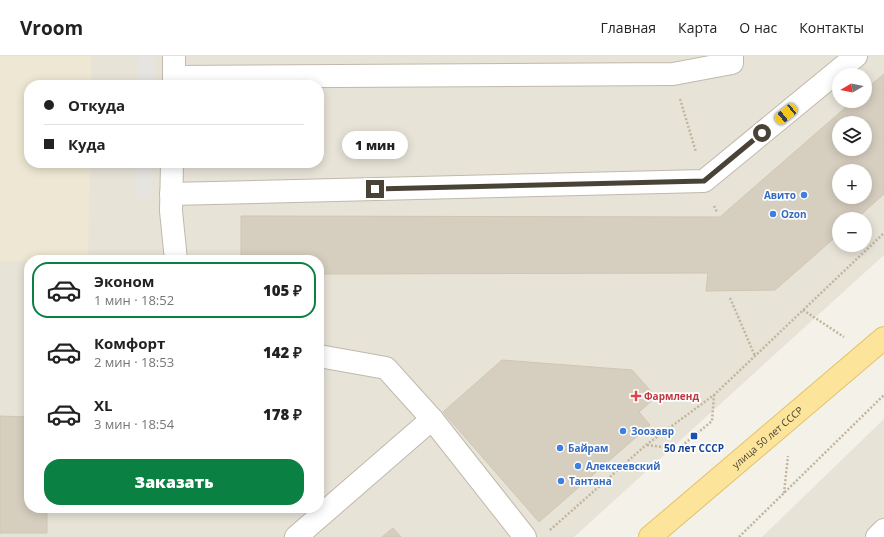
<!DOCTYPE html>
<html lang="ru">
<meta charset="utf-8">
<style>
body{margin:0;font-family:"Open Sans",sans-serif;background:#f2f2f2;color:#222;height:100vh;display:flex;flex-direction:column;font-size:15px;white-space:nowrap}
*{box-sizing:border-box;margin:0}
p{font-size:13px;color:#767676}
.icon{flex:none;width:22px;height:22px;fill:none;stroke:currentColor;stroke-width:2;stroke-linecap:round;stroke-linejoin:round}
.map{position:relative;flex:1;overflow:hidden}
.sheet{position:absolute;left:24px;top:199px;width:300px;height:258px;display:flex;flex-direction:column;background:#fff;border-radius:16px;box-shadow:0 2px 10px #0003}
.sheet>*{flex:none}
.banner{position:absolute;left:24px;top:24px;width:300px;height:88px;border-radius:16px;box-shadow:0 2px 10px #0003;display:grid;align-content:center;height:88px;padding:0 20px;background:#fff}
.needle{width:26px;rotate:260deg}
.fabs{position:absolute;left:832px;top:12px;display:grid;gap:8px}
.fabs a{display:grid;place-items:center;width:40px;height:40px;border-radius:50%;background:#fff;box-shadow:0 2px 10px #0003;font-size:20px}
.end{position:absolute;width:18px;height:18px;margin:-9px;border:5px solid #484237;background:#fff;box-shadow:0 0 0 2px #fff}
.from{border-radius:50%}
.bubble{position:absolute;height:28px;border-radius:14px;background:#fff;box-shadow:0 2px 10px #0003;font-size:13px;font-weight:800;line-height:28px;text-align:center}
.car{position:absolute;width:12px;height:24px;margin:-12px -6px;border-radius:5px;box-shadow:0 0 3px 1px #0007;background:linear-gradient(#f5c518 24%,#345 0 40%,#f5c518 0 76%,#345 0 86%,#f5c518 0)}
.banner b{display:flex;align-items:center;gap:14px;height:38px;font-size:15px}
.banner b+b{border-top:1px solid #e0e0e0}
.banner i{width:10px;height:10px;background:#222}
ul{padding:7px 0 0;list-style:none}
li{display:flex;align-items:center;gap:12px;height:56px;margin:0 8px 6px;padding:0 12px;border:2px solid transparent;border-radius:16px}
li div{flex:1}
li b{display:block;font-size:15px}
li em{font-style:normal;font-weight:800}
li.current{border-color:#0b8043}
li>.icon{width:36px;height:36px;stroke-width:1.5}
.action{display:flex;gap:8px;margin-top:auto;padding:8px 20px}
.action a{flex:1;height:46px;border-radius:16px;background:#0b8043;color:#fff;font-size:16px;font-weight:800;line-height:46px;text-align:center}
header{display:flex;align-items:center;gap:24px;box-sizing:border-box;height:56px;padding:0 20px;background:#fff;border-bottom:1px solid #e0e0e0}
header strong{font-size:19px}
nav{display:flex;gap:22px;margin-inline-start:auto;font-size:14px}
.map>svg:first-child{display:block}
.residential{fill:#e8e3d7;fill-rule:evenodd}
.education{fill:#ede7d3}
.parking{fill:#e6e4e1}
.building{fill:#d6cebf;stroke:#d0c6b2;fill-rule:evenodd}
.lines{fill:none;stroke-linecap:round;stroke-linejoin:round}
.minor-casing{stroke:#c0b9ac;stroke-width:24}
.major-casing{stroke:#e2c269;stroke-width:24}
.path{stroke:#c1b69d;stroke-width:2.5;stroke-dasharray:2 2;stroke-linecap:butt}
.minor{stroke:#fff;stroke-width:22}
.major{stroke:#fce49a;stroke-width:22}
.route{stroke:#484237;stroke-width:5}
.shop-dot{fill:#3f7fe0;stroke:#fff;stroke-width:1.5}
.health-dot{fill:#e0444e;stroke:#fff;stroke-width:1.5}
.transit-dot{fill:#1a4fb4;stroke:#fff;stroke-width:1.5}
.labels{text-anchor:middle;stroke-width:3.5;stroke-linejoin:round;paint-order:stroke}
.shop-label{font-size:10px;font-weight:bold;fill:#366cbe;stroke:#fff;text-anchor:start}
.health-label{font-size:10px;font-weight:bold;fill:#be3a42;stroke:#fff;text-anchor:start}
.street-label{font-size:10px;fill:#484237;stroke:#fff}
.transit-label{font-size:10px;font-weight:bold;fill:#164399;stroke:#fff}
</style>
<header>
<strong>Vroom</strong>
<nav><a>Главная</a><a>Карта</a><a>О нас</a><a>Контакты</a></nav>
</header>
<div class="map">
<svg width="884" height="481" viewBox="0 0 884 481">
<rect width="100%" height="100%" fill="#f4f1e9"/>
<!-- residential -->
<g class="residential">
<path d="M 0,0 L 884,0 L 884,199 L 574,481 L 0,481 ZM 839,19 L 865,19 L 865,45 L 839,45 ZM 29,29 L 319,29 L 319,107 L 29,107 ZM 839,67 L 865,67 L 865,93 L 839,93 ZM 839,115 L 865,115 L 865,141 L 839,141 ZM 839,163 L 865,163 L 865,189 L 839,189 ZM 29,204 L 319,204 L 319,452 L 29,452 Z"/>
<path d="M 884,363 L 884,481 L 762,481 Z"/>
</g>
<!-- education -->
<path class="education" d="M 0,0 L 91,0 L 91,29 L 29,29 L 29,107 L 90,107 L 88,204 L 0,205 Z"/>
<!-- parking -->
<g class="parking">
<path d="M 138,0 L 154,0 L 154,29 L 137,29 Z"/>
<path d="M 136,107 L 153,107 L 152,143 L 135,143 Z"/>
</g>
<!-- building -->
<g class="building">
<path d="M 884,18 L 884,138 L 856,163 L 839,163 L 839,178 L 775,234 L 706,235 L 708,217 L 319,218 L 319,204 L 241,204 L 241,160 L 720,161 L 853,45 L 865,45 L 865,34 ZM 839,67 L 865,67 L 865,93 L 839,93 ZM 839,115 L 865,115 L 865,141 L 839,141 Z"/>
<path d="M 502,304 L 632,314 L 656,341 L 639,356 L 650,369 L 539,466 L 443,356 Z"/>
<path d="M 0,360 L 29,361 L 29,452 L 47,452 L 47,477 L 0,477 Z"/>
<path d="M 319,382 L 320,382 L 321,404 L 319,404 Z"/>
<path d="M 393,472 L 401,481 L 382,481 Z"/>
</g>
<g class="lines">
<defs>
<g id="minor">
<path d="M 174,21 L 673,18 L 732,7 L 732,0"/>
<path d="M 174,29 L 174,0"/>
<path d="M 172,107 L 171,155 L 176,204"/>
<path d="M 171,138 L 704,125 L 856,0"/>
<path d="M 319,300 L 386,312 L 432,363 L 525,481"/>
<path d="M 296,481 L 432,363"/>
<path d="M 877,481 L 884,474"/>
</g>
<g id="major">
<path id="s1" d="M 650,481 L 884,282"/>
</g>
</defs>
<!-- minor casing -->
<use href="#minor" class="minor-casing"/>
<!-- major casing -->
<use href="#major" class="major-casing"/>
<!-- path -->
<g class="path">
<path d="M 680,43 L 696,96"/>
<path d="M 714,150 L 717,156"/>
<path d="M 730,242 L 755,300"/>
<path d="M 803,254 L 844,281"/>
<path d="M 647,389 L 678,393 L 712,365 L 714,339"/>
<path d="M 784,437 L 788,400"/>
<path d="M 550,474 L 646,389 L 714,339 L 884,177"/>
<path d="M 739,481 L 884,339"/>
</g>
<!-- minor -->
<use href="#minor" class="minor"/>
<!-- major -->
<use href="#major" class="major"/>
</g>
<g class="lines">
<!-- route -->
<path class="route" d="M 375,133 L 704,125 L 762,77"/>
</g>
<!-- markers -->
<g class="shop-dot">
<circle cx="804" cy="139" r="4"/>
<circle cx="773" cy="158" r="4"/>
<circle cx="623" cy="375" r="4"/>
<circle cx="560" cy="392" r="4"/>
<circle cx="578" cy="410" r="4"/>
<circle cx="561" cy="425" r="4"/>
</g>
<path class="health-dot" d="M634 334h4v4h4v4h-4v4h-4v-4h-4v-4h4z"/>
<rect class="transit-dot" x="690" y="376" width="8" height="8" rx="2"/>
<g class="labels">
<!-- shop labels -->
<g class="shop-label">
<text x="796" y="143" text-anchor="end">Авито</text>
<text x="781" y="162">Ozon</text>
<text x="631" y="379">Зоозавр</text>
<text x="568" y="396">Байрам</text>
<text x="586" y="414">Алексеевский</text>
<text x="569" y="429">Тантана</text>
</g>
<!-- health labels -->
<g class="health-label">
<text x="644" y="344">Фармленд</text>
</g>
<!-- street labels -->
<g class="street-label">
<text dy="4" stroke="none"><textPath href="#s1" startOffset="154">улица 50 лет СССР</textPath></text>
</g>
<!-- transit labels -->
<g class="transit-label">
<text x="694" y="396">50 лет СССР</text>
</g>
</g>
</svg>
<div class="fabs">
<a><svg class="needle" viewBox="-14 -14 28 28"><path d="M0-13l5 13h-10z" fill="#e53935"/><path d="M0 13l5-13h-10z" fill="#767676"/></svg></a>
<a><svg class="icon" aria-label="layers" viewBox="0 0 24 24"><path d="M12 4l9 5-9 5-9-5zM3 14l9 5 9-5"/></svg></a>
<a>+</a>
<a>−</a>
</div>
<i class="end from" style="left:762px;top:77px"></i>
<i class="end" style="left:375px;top:133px"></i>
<div class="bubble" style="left:342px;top:75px;width:66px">1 мин</div>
<i class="car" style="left:786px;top:58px;rotate:231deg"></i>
<div class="banner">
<b><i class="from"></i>Откуда</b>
<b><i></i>Куда</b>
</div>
<section class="sheet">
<ul>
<li class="current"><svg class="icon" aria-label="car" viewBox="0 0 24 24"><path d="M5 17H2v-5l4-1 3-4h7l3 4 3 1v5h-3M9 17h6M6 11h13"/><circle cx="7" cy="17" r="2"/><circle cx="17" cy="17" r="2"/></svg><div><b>Эконом</b><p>1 мин · 18:52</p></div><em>105 ₽</em></li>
<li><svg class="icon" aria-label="car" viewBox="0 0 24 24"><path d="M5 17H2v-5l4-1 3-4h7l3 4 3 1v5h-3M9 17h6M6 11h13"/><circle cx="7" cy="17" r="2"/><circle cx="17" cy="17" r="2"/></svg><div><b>Комфорт</b><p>2 мин · 18:53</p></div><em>142 ₽</em></li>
<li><svg class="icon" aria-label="car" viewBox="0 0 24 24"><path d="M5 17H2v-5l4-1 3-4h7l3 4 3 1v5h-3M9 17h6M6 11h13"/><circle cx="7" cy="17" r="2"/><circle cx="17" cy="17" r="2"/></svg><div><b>XL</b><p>3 мин · 18:54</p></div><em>178 ₽</em></li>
</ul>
<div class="action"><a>Заказать</a></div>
</section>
</div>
